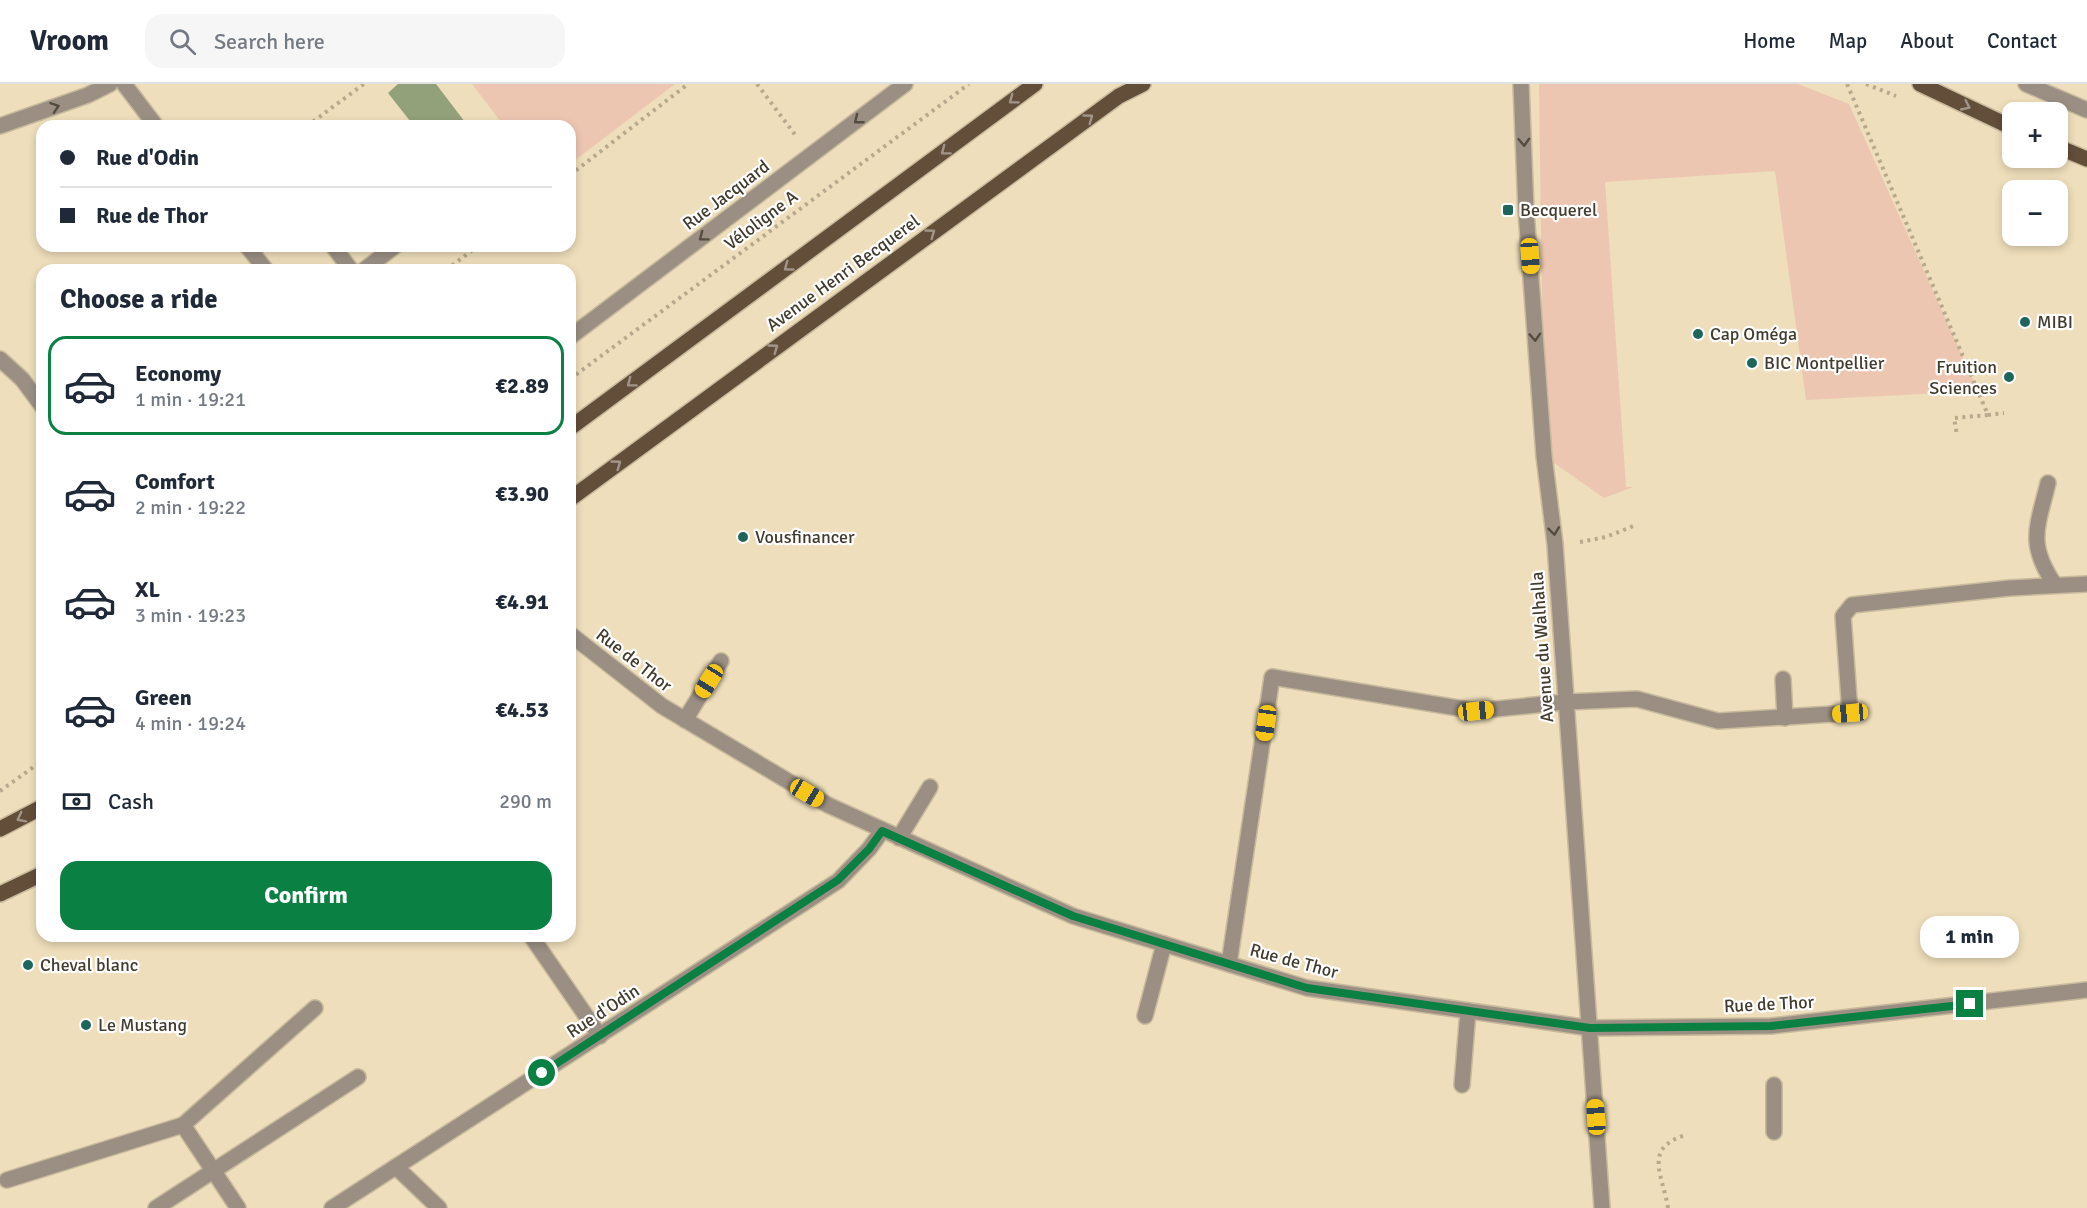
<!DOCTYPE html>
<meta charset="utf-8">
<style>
body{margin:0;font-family:Signika,sans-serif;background:#f6f6f7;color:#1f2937;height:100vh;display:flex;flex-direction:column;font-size:22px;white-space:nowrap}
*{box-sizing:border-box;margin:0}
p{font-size:20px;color:#747a83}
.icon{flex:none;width:33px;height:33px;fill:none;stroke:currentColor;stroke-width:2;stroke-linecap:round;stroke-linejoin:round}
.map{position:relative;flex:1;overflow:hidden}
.details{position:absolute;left:36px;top:180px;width:540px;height:678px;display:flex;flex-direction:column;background:#fff;border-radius:18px;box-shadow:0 3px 9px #0003}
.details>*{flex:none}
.top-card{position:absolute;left:36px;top:36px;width:540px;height:132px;border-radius:18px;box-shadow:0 3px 9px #0003;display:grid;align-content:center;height:132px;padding:0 24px;background:#fff}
.fabs{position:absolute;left:2002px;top:18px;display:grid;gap:12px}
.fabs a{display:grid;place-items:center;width:66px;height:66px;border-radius:12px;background:#fff;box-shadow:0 3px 9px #0003;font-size:30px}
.end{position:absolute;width:27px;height:27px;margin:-14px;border:8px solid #0b8043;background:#fff;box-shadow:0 0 0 3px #fff}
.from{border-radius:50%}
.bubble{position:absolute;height:42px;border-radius:18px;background:#fff;box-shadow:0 3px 9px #0003;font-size:20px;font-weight:700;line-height:42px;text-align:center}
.car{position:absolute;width:18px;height:36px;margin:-18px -9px;border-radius:8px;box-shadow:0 0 4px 2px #0007;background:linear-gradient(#f5c518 24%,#345 0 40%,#f5c518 0 76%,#345 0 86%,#f5c518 0)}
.top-card b{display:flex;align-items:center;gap:21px;height:57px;font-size:22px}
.top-card b+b{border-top:2px solid #e0e1e3}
.top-card i{width:15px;height:15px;background:#1f2937}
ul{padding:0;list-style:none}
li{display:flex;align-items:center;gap:18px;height:99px;margin:0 12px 9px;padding:0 12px;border:3px solid transparent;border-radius:18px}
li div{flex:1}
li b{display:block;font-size:22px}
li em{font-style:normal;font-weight:700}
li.selected{border-color:#0b8043}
li>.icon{width:54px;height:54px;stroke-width:1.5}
h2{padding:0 24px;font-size:27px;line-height:72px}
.pay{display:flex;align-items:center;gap:15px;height:66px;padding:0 24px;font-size:22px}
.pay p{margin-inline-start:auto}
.button{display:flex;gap:12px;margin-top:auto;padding:12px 24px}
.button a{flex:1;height:69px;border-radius:18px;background:#0b8043;color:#fff;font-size:24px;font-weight:700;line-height:69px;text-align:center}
header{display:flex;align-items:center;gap:36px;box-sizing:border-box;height:84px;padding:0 30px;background:#fff;border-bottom:2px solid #e0e1e3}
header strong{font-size:28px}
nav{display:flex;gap:33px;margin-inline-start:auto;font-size:21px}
.search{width:420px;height:54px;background:#f6f6f7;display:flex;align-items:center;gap:15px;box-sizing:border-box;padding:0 21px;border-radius:18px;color:#747a83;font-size:22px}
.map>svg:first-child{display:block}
.green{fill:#edc6b2}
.water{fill:#92a179}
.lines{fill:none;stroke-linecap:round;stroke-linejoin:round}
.minor-casing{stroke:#c8ba9c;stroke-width:18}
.major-casing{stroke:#c8ba9c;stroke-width:18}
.path{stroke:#b6a98d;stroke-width:4;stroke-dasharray:3 4.5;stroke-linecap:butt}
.minor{stroke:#9b8f84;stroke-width:15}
.major{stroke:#634e3a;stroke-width:15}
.oneway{stroke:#a19589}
.oneway2{stroke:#544d3f}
.route{stroke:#0b8043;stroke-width:8}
.poi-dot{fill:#1e665c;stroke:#fff;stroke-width:2}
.labels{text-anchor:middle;stroke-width:4.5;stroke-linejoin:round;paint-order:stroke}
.street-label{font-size:18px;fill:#423c2e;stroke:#fff}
.poi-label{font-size:18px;fill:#423c2e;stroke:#fff;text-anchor:start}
</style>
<header>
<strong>Vroom</strong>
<div class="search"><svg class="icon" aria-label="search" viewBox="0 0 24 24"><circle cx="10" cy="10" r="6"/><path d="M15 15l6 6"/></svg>Search here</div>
<nav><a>Home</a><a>Map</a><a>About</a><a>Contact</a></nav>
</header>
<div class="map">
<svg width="2087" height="1124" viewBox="0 0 2087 1124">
<rect width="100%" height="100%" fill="#eedebb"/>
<!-- green -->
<g class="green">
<path d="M 472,0 L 675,0 L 570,80 L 570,42 L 504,42 Z"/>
<path d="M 1539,0 L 1798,0 L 1849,20 L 1978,307 L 1806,316 L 1775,87 L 1605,98 L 1626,403 L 1633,403 L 1604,414 L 1544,372 Z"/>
</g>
<!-- water -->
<path class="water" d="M 398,0 L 436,0 L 468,42 L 414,42 L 388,9 Z"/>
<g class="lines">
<defs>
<g id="minor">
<path d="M 124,0 L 156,42"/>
<path d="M 1521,0 L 1526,127 L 1544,372 L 1555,460 L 1602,1124"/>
<path d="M 2026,0 L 2087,26"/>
<path d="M 0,42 L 88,11 L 110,0"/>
<path d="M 247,162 L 266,186"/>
<path d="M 333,162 L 351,186"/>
<path d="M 364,186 L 395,162"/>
<path d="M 570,253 L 905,0"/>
<path d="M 0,275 L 22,295 L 42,322"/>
<path d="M 2048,399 C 2037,444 2027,460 2055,501"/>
<path d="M 570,550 L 662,622 L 828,721 L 1073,832 L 1307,904 L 1590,944 L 1771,942 L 2087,906"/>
<path d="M 1783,595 L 1785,634"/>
<path d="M 685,636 L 721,577"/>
<path d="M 899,754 L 930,703"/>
<path d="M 531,852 L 600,952"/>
<path d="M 1229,880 L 1272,593 L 1476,627 L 1565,618 L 1637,615 L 1718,637 L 1850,629 L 1843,532 L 1852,521 L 2010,504 L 2087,500"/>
<path d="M 1145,932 L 1164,860"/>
<path d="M 1462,1001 L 1468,927"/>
<path d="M 1774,1001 L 1774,1048"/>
<path d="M 396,1083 L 439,1124"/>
<path d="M 7,1096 L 183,1041"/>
<path d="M 156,1124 L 358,993"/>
<path d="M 238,1124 L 183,1041 L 315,924"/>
<path d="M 332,1124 L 838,797 L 869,765 L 882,747"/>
</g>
<g id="major">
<path d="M 1920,0 L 2013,44"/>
<path d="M 2058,63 L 2087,75"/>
<path d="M 570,344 L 1035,0"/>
<path d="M 570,415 L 1119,12 L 1143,0"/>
<path d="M 0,745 L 42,723"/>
<path d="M 0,810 L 42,790"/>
</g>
</defs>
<!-- minor casing -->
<use href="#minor" class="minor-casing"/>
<!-- major casing -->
<use href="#major" class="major-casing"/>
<!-- path -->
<g class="path">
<path d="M 757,0 L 796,52"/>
<path d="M 1847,0 L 1988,331 L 1954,334 L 1957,351"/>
<path d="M 1866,0 L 1896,12"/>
<path d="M 307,42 L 364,0"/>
<path d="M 570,91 L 688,0"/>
<path d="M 446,186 L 478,162"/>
<path d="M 570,295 L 969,0"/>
<path d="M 1988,331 L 2004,329"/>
<path d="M 1580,458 L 1606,453 L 1636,441"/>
<path d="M 0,707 L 42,677"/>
<path d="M 1668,1124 C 1663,1091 1642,1064 1686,1051"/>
</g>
<!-- minor -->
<use href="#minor" class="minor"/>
<!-- major -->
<use href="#major" class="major"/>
</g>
<!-- one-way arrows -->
<defs><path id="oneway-chevron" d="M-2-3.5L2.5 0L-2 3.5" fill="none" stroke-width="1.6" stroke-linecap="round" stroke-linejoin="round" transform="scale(1.5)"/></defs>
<g class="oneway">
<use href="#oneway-chevron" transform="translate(1013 16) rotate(143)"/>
<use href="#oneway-chevron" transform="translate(1966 22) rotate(25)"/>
<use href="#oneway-chevron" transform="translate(1089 34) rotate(-36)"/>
<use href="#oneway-chevron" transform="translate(945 67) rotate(143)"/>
<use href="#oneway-chevron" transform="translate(931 149) rotate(-36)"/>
<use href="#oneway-chevron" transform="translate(788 183) rotate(144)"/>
<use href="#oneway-chevron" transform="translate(774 264) rotate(-36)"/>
<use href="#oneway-chevron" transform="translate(631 299) rotate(143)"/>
<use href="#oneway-chevron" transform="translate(617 380) rotate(-36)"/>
<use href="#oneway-chevron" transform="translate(21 734) rotate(153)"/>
</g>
<g class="oneway2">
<use href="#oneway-chevron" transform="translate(55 23) rotate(-19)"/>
<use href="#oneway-chevron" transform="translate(858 36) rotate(142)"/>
<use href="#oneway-chevron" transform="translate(1524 58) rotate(88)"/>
<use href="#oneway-chevron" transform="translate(703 153) rotate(143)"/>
<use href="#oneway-chevron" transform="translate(1535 253) rotate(86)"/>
<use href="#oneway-chevron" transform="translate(1554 447) rotate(83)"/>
</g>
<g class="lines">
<!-- route -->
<path class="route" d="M 542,989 L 838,796 L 869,765 L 882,747 L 1073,832 L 1307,904 L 1590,944 L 1771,942 L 1970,920"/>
</g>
<!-- markers -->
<g class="poi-dot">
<rect x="1502" y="120" width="12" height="12" rx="3"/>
<circle cx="2025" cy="238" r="6"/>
<circle cx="1698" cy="250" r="6"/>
<circle cx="1752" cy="279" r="6"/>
<circle cx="2009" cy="293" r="6"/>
<circle cx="743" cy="453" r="6"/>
<circle cx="28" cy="881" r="6"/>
<circle cx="86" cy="941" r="6"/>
</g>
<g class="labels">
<!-- street labels -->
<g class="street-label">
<text transform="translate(726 111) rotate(-37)" y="6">Rue Jacquard</text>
<text transform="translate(761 136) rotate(-37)" y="6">Véloligne A</text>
<text transform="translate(843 189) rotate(-36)" y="6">Avenue Henri Becquerel</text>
<text transform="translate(1542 563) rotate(-94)" y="6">Avenue du Walhalla</text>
<text transform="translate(634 576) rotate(38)" y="6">Rue de Thor</text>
<text transform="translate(1294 877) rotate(15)" y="6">Rue de Thor</text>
<text transform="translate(1769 920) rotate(-3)" y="6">Rue de Thor</text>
<text transform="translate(603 927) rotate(-33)" y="6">Rue d'Odin</text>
</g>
<!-- poi labels -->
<g class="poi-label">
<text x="1520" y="132">Becquerel</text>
<text x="2037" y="244">MIBI</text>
<text x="1710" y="256">Cap Oméga</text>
<text x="1764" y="285">BIC Montpellier</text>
<text x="1997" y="289" text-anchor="end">Fruition<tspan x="1997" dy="21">Sciences</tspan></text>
<text x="755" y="459">Vousfinancer</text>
<text x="40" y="887">Cheval blanc</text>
<text x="98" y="947">Le Mustang</text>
</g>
</g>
</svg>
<div class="fabs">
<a>+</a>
<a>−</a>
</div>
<i class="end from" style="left:542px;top:989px"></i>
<i class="end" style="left:1970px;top:920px"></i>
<div class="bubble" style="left:1920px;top:832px;width:99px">1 min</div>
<i class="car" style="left:1530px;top:172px;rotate:176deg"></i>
<i class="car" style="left:709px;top:597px;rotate:212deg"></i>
<i class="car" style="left:1476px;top:627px;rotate:84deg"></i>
<i class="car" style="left:1850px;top:629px;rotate:265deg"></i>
<i class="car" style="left:1266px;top:639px;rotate:188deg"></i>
<i class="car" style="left:807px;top:709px;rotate:121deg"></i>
<i class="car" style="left:1596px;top:1033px;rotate:356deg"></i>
<div class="top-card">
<b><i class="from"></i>Rue d'Odin</b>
<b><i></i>Rue de Thor</b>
</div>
<section class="details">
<h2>Choose a ride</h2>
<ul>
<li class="selected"><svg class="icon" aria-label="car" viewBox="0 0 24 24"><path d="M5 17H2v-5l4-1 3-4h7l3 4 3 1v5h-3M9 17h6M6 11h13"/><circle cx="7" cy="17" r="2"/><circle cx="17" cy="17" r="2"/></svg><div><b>Economy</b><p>1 min · 19:21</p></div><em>€2.89</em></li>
<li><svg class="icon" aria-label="car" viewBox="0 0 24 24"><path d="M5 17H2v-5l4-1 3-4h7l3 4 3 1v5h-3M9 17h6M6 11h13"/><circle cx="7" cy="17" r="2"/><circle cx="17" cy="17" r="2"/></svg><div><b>Comfort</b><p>2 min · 19:22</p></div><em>€3.90</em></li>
<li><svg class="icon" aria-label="car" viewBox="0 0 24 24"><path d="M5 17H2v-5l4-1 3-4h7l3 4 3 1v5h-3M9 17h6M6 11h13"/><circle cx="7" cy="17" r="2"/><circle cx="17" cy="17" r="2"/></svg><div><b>XL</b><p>3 min · 19:23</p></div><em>€4.91</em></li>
<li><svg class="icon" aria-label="car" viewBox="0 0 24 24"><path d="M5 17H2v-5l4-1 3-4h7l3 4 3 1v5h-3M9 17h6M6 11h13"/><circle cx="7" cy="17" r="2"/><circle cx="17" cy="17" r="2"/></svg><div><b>Green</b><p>4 min · 19:24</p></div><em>€4.53</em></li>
</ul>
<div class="pay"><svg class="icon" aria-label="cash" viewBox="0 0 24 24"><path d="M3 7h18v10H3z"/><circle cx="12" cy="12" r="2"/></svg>Cash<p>290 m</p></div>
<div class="button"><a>Confirm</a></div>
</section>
</div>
